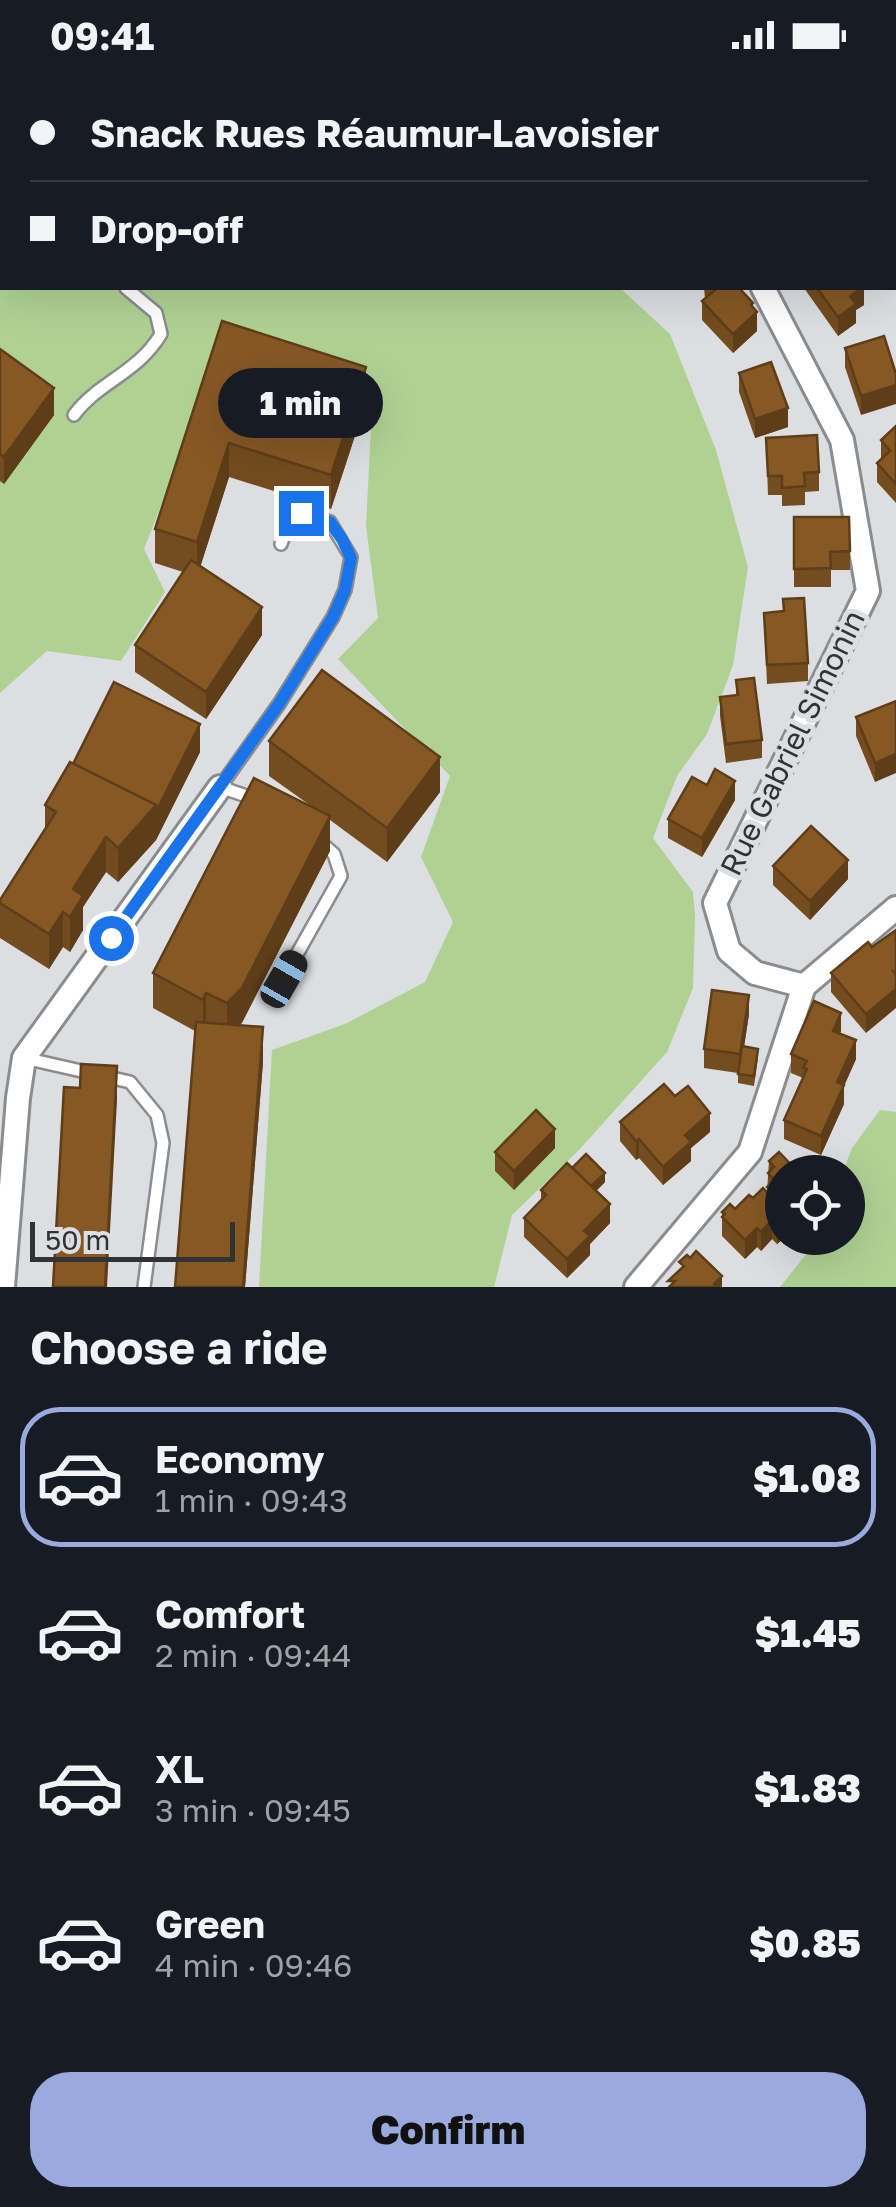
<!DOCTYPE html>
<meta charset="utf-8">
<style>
body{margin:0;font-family:"Golos Text",sans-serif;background:#20242c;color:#f1f3f6;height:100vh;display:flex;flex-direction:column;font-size:38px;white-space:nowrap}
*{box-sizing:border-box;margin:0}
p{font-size:32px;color:#9ea1a6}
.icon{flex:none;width:55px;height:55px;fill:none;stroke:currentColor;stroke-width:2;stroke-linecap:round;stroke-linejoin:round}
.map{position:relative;height:1217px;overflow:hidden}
.details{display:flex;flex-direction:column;background:#171b24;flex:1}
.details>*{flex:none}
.hud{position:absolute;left:0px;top:0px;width:898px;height:220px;box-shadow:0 10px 40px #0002;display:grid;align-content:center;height:220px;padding:0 30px;background:#171b24}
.fabs{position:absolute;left:765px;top:1085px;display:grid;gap:20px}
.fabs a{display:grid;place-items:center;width:100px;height:100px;border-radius:50%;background:#171b24;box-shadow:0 10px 40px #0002;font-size:50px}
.scale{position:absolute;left:30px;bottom:25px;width:205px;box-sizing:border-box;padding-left:10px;border:5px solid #313233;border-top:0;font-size:28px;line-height:35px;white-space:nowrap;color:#313233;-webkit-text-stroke:8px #dddee1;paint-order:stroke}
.end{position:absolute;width:45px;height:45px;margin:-22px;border:12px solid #1a73e8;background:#fff;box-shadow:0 0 0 5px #fff}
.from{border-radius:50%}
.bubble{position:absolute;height:70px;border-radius:35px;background:#171b24;box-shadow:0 10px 40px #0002;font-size:32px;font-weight:800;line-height:70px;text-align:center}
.car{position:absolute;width:30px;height:60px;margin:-30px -15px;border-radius:12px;box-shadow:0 0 8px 2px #0007;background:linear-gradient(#222 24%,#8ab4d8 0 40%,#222 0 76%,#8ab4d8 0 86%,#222 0)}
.hud b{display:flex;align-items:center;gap:35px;height:95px;font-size:38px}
.hud b+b{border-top:2px solid #363941}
.hud i{width:25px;height:25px;background:#f1f3f6}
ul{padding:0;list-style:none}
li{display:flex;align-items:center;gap:30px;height:140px;margin:0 20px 15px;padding:0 10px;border:5px solid transparent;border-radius:40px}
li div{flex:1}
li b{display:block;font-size:38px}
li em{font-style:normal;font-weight:800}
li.active{border-color:#9aaade}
li>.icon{width:90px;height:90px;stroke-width:1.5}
h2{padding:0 30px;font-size:45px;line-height:120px}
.action{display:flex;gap:20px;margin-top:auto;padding:20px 30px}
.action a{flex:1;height:115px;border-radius:40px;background:#9aaade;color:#111;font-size:40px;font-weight:800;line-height:115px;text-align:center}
.status{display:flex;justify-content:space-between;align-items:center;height:70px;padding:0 50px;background:#171b24;direction:ltr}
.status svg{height:28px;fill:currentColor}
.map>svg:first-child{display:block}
.green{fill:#afd293}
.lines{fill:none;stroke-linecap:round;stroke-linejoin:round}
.service-casing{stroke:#8b8c8e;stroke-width:16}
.minor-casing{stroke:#8b8c8e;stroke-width:28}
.service{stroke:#fff;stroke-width:11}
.minor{stroke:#fff;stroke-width:22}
.wall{fill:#734c1f}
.shaded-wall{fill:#5e3e19}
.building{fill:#865824;stroke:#5e3e19;stroke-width:2.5}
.route{stroke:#1a73e8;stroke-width:12}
.labels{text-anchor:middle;stroke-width:10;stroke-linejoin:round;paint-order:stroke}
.street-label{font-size:30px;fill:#313233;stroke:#dddee1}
</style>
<div class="status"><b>09:41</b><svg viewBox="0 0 49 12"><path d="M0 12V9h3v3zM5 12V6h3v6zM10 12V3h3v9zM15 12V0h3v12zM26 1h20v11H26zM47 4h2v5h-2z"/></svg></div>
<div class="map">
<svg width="896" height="1217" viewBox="0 0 896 1217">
<rect width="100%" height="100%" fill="#dddee1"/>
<!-- green -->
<g class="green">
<path d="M 0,0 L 400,0 L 401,2 L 2,2 L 2,218 L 620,218 L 670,264 L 716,380 L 748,497 L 733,595 L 707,664 L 677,706 L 653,768 L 693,822 L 695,845 L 693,918 L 667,982 L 579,1080 L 512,1145 L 494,1217 L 259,1217 L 272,980 L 345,954 L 425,912 L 453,852 L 421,787 L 450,706 L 338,589 L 378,548 L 366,456 L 373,318 L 224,274 L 144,479 L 165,522 L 121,591 L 47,581 L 0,623 Z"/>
<path d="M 880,1040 L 896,1042 L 896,1217 L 780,1217 L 819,1168 L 848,1168 L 848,1102 L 843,1102 L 852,1078 Z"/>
</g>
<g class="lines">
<defs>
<g id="service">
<path d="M 0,188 L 2,188"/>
<path d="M 74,345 C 98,312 137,304 161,264 L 156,243 L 126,218"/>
<path d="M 258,730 L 220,717 L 279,634 L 333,547 L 345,520 L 351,487 L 330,452 L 301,443 L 288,454 L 281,474"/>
<path d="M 283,909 L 341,806 L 334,784 L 319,771"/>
<path d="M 24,988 L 130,1012 L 157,1045 L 163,1073 L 144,1217"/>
</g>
<g id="minor">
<path d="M 577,0 L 579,2"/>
<path d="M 840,0 L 841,2"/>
<path d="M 895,153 L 896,155"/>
<path d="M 763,218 L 842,370 L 868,521 L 715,833 L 729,881 L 755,903 L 804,916 L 896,838"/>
<path d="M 3,1217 L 18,1028 L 24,988 L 220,717"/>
<path d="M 636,1217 L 750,1082 L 804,916"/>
</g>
</defs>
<!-- service casing -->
<use href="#service" class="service-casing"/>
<!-- minor casing -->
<use href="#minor" class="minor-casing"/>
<!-- service -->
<use href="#service" class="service"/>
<!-- minor -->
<use href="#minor" class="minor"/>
</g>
<!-- wall -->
<g class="wall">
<path d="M 704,218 L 739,218 L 753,238 L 757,261 L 733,283 L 702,250 L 702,231 L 705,228 Z"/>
<path d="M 804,218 L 864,218 L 864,235 L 856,240 L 856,253 L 838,266 Z"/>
<path d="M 222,251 L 366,332 L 331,439 L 229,407 L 200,497 L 262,565 L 206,649 L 135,602 L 135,575 L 183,502 L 155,493 L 155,459 Z"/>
<path d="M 884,266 L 861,345 L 845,297 L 845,278 Z"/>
<path d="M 0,279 L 54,345 L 4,414 L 0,411 Z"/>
<path d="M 739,303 L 788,357 L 755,368 L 739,322 Z"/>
<path d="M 896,356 L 896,433 L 877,412 L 877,393 L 881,389 L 881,370 Z"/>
<path d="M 766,368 L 819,402 L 819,421 L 805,422 L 805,435 L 782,436 L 782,425 L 768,425 Z"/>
<path d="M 794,447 L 850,481 L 850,500 L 831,500 L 831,517 L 794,517 Z"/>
<path d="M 783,541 L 808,593 L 808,611 L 767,614 L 764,543 Z"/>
<path d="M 736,610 L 762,670 L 762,688 L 726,693 L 720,646 L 720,627 L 736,625 Z"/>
<path d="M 896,631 L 875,712 L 856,666 L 856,647 Z"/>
<path d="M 269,671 L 440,722 L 387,792 L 330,750 L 330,781 L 239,956 L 263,992 L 245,1217 L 175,1217 L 195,961 L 153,938 L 153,903 L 311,736 L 269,706 Z"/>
<path d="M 200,682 L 156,770 L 118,812 L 106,802 L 83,837 L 83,860 L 70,882 L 63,877 L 49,899 L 0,868 L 0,830 L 45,760 L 45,735 Z"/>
<path d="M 707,715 L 735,730 L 702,787 L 668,768 L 668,749 Z"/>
<path d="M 773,796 L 848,809 L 810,850 L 773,815 Z"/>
<path d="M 872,877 L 866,963 L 831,922 L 831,903 Z"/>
<path d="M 749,944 L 744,977 L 758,988 L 754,1016 L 738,1013 L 738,1003 L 704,998 L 704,979 Z"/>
<path d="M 841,961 L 840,963 L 856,989 L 844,1016 L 844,1034 L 821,1085 L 784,1069 L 784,1050 L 803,1008 L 791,1003 L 791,984 Z"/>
<path d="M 620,1052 L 710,1062 L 691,1078 L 691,1091 L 663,1115 L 639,1088 L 636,1090 L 620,1071 Z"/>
<path d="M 555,1078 L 514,1120 L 495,1101 L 495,1082 Z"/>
<path d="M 769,1091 L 782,1102 L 782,1168 L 784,1168 L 777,1174 L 772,1169 L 761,1181 L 757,1177 L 745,1189 L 722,1166 L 722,1142 L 735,1139 L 753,1128 L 767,1122 Z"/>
<path d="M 572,1098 L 605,1112 L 596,1121 L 610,1153 L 590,1174 L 590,1185 L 567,1208 L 524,1167 L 524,1148 L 541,1131 L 541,1120 Z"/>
</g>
<!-- shaded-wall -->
<g class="shaded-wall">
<path d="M 862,218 L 864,218 L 864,235 L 856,240 L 856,253 L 838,266 L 838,247 L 850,226 Z"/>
<path d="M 753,233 L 753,246 L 757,242 L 757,261 L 733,283 L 733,264 Z"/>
<path d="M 366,297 L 366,332 L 331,439 L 331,405 Z"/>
<path d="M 896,315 L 896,334 L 861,345 L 861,326 Z"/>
<path d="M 54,318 L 54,345 L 4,414 L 4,387 Z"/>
<path d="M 788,338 L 788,357 L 755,368 L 755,349 Z"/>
<path d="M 229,373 L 229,407 L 197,507 L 197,472 Z"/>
<path d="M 262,537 L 262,565 L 206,649 L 206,622 Z"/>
<path d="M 200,654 L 200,682 L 156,770 L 118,812 L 118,778 Z"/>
<path d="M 896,684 L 896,703 L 875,712 L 875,693 Z"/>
<path d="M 440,687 L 440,722 L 387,792 L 387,758 Z"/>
<path d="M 735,711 L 735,730 L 702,787 L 702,768 Z"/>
<path d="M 330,746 L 330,781 L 242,953 L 227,968 L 227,933 Z"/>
<path d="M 106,767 L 106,802 L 83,837 L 83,860 L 70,882 L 70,847 L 73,819 Z"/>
<path d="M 848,790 L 848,809 L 810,850 L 810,831 Z"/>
<path d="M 63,842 L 63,877 L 49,899 L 49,864 Z"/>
<path d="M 896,919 L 896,938 L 866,963 L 866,944 Z"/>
<path d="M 206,923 L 206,958 L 203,965 L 203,930 Z"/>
<path d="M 749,925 L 749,944 L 740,1003 L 740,984 Z"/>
<path d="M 841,943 L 841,961 L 833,979 L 833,961 Z"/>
<path d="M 263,957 L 263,992 L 245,1217 L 243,1217 Z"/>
<path d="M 856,970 L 856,989 L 844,1016 L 844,1034 L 821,1085 L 821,1066 L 837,1012 Z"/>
<path d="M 117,996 L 117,1030 L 107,1217 L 105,1217 Z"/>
<path d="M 710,1043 L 710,1062 L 691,1078 L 691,1091 L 663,1115 L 663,1097 L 685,1065 Z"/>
<path d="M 555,1059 L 555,1078 L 514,1120 L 514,1101 Z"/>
<path d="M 639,1069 L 639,1088 L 636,1090 L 636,1071 Z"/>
<path d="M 605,1103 L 605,1112 L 589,1128 L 589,1118 Z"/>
<path d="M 610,1134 L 610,1153 L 590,1174 L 590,1185 L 567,1208 L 567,1189 L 584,1161 Z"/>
<path d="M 772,1150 L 772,1169 L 761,1181 L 761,1162 Z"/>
<path d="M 782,1150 L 782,1168 L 784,1168 L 777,1174 L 777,1155 Z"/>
<path d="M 757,1158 L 757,1177 L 745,1189 L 745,1170 Z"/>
<path d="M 722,1206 L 722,1217 L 714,1217 L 714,1214 Z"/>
</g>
<!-- building -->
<g class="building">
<path d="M 526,0 L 549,0 L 551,2 L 523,2 Z"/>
<path d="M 652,0 L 714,0 L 716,2 L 648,2 Z"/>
<path d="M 712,218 L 739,218 L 753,233 L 751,235 L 757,242 L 733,264 L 702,231 L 715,220 Z"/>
<path d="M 817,218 L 862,218 L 850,226 L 856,234 L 838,247 Z"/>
<path d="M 222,251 L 366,297 L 331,405 L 229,373 L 197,472 L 155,459 Z"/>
<path d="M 884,266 L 896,304 L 896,315 L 861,326 L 845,278 Z"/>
<path d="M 0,279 L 54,318 L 4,387 L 0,384 Z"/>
<path d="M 771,292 L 788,338 L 755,349 L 739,303 Z"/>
<path d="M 896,356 L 896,414 L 877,393 L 890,381 L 881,370 Z"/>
<path d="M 817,365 L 819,402 L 804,403 L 805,416 L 782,418 L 782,406 L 768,406 L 766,368 Z"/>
<path d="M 794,447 L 849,447 L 850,481 L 830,482 L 831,498 L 794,499 Z"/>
<path d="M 191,490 L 262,537 L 206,622 L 135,575 Z"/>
<path d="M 804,528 L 808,593 L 767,595 L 764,543 L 784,541 L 783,529 Z"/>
<path d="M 322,600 L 440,687 L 387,758 L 269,671 Z"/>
<path d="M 754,608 L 762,670 L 726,674 L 720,627 L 738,625 L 736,610 Z"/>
<path d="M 114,612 L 200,654 L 156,742 L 156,735 L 73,694 Z"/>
<path d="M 896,631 L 896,684 L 875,693 L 856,647 Z"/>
<path d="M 70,692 L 156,735 L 118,778 L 106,767 L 73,819 L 83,826 L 70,847 L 63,842 L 49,864 L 0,833 L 0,830 L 56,742 L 45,735 Z"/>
<path d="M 715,699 L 735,711 L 702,768 L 668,749 L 692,707 L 707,715 Z"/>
<path d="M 254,708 L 330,746 L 242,918 L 227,933 L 206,923 L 203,930 L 153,903 Z"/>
<path d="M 811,756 L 848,790 L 810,831 L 773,796 Z"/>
<path d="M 896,860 L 896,903 L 894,902 L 896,905 L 896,919 L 866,944 L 831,903 L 868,872 L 872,877 Z"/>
<path d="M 712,920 L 749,925 L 740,984 L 704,979 Z"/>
<path d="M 814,931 L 841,943 L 833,961 L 856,970 L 837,1012 L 844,1015 L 821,1066 L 784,1050 L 807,999 L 803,998 L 807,991 L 791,984 Z"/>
<path d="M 196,952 L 263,957 L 243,1217 L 175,1217 Z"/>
<path d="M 742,976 L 758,979 L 754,1006 L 738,1004 Z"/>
<path d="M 81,994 L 117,996 L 105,1217 L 53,1217 L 64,1017 L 80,1018 Z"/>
<path d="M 664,1014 L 675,1026 L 688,1016 L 710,1043 L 685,1065 L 691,1072 L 663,1097 L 639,1069 L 636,1071 L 620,1052 Z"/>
<path d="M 536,1040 L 555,1059 L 514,1101 L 495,1082 Z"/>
<path d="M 779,1082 L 798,1102 L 782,1102 L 782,1133 L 767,1117 L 774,1110 L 768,1103 L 774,1097 L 769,1091 Z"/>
<path d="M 586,1084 L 605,1103 L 591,1116 L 572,1098 Z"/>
<path d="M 567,1093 L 610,1134 L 584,1161 L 590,1166 L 567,1189 L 524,1148 L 546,1125 L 541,1120 Z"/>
<path d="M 763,1118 L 782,1138 L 782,1150 L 777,1155 L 772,1150 L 761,1162 L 757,1158 L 745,1170 L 722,1147 L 725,1144 L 722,1142 L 730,1134 L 735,1139 L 749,1125 L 753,1128 Z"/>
<path d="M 696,1181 L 722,1206 L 714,1214 L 718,1217 L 669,1217 L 675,1211 L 668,1211 L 684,1196 L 679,1192 L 687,1185 L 690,1188 Z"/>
</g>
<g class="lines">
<!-- route -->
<path class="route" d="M 111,868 L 279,634 L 333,547 L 345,520 L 351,488 L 342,469 L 330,452 L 301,443"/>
</g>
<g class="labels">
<!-- street labels -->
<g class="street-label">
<text transform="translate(793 673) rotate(-64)" y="10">Rue Gabriel Simonin</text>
</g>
</g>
</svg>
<div class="fabs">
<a><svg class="icon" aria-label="locate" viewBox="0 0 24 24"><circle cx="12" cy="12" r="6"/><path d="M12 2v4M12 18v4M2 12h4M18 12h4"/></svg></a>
</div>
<div class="scale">50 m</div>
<i class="end from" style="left:111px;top:868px"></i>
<i class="end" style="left:301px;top:443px"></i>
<div class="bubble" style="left:218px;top:298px;width:165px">1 min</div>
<i class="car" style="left:284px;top:909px;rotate:30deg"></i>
<div class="hud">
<b><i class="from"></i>Snack Rues Réaumur-Lavoisier</b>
<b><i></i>Drop-off</b>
</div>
</div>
<section class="details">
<h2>Choose a ride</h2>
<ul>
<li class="active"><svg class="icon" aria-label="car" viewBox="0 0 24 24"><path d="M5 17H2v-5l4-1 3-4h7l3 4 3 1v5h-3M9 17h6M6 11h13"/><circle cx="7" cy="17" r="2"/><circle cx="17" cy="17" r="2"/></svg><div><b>Economy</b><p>1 min · 09:43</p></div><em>$1.08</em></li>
<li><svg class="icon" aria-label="car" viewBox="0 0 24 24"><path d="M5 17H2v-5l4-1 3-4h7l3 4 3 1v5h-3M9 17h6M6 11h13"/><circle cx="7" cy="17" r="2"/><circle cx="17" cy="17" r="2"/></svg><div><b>Comfort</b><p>2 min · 09:44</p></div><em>$1.45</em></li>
<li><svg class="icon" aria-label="car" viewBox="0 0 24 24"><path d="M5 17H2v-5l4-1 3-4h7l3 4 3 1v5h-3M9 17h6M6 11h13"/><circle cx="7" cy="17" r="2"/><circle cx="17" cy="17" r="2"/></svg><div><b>XL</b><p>3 min · 09:45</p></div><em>$1.83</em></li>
<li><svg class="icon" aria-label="car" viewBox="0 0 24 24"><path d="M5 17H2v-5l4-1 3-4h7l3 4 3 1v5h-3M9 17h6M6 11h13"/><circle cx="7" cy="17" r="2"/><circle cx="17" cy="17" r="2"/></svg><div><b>Green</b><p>4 min · 09:46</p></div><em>$0.85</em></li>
</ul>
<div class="action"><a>Confirm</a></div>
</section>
